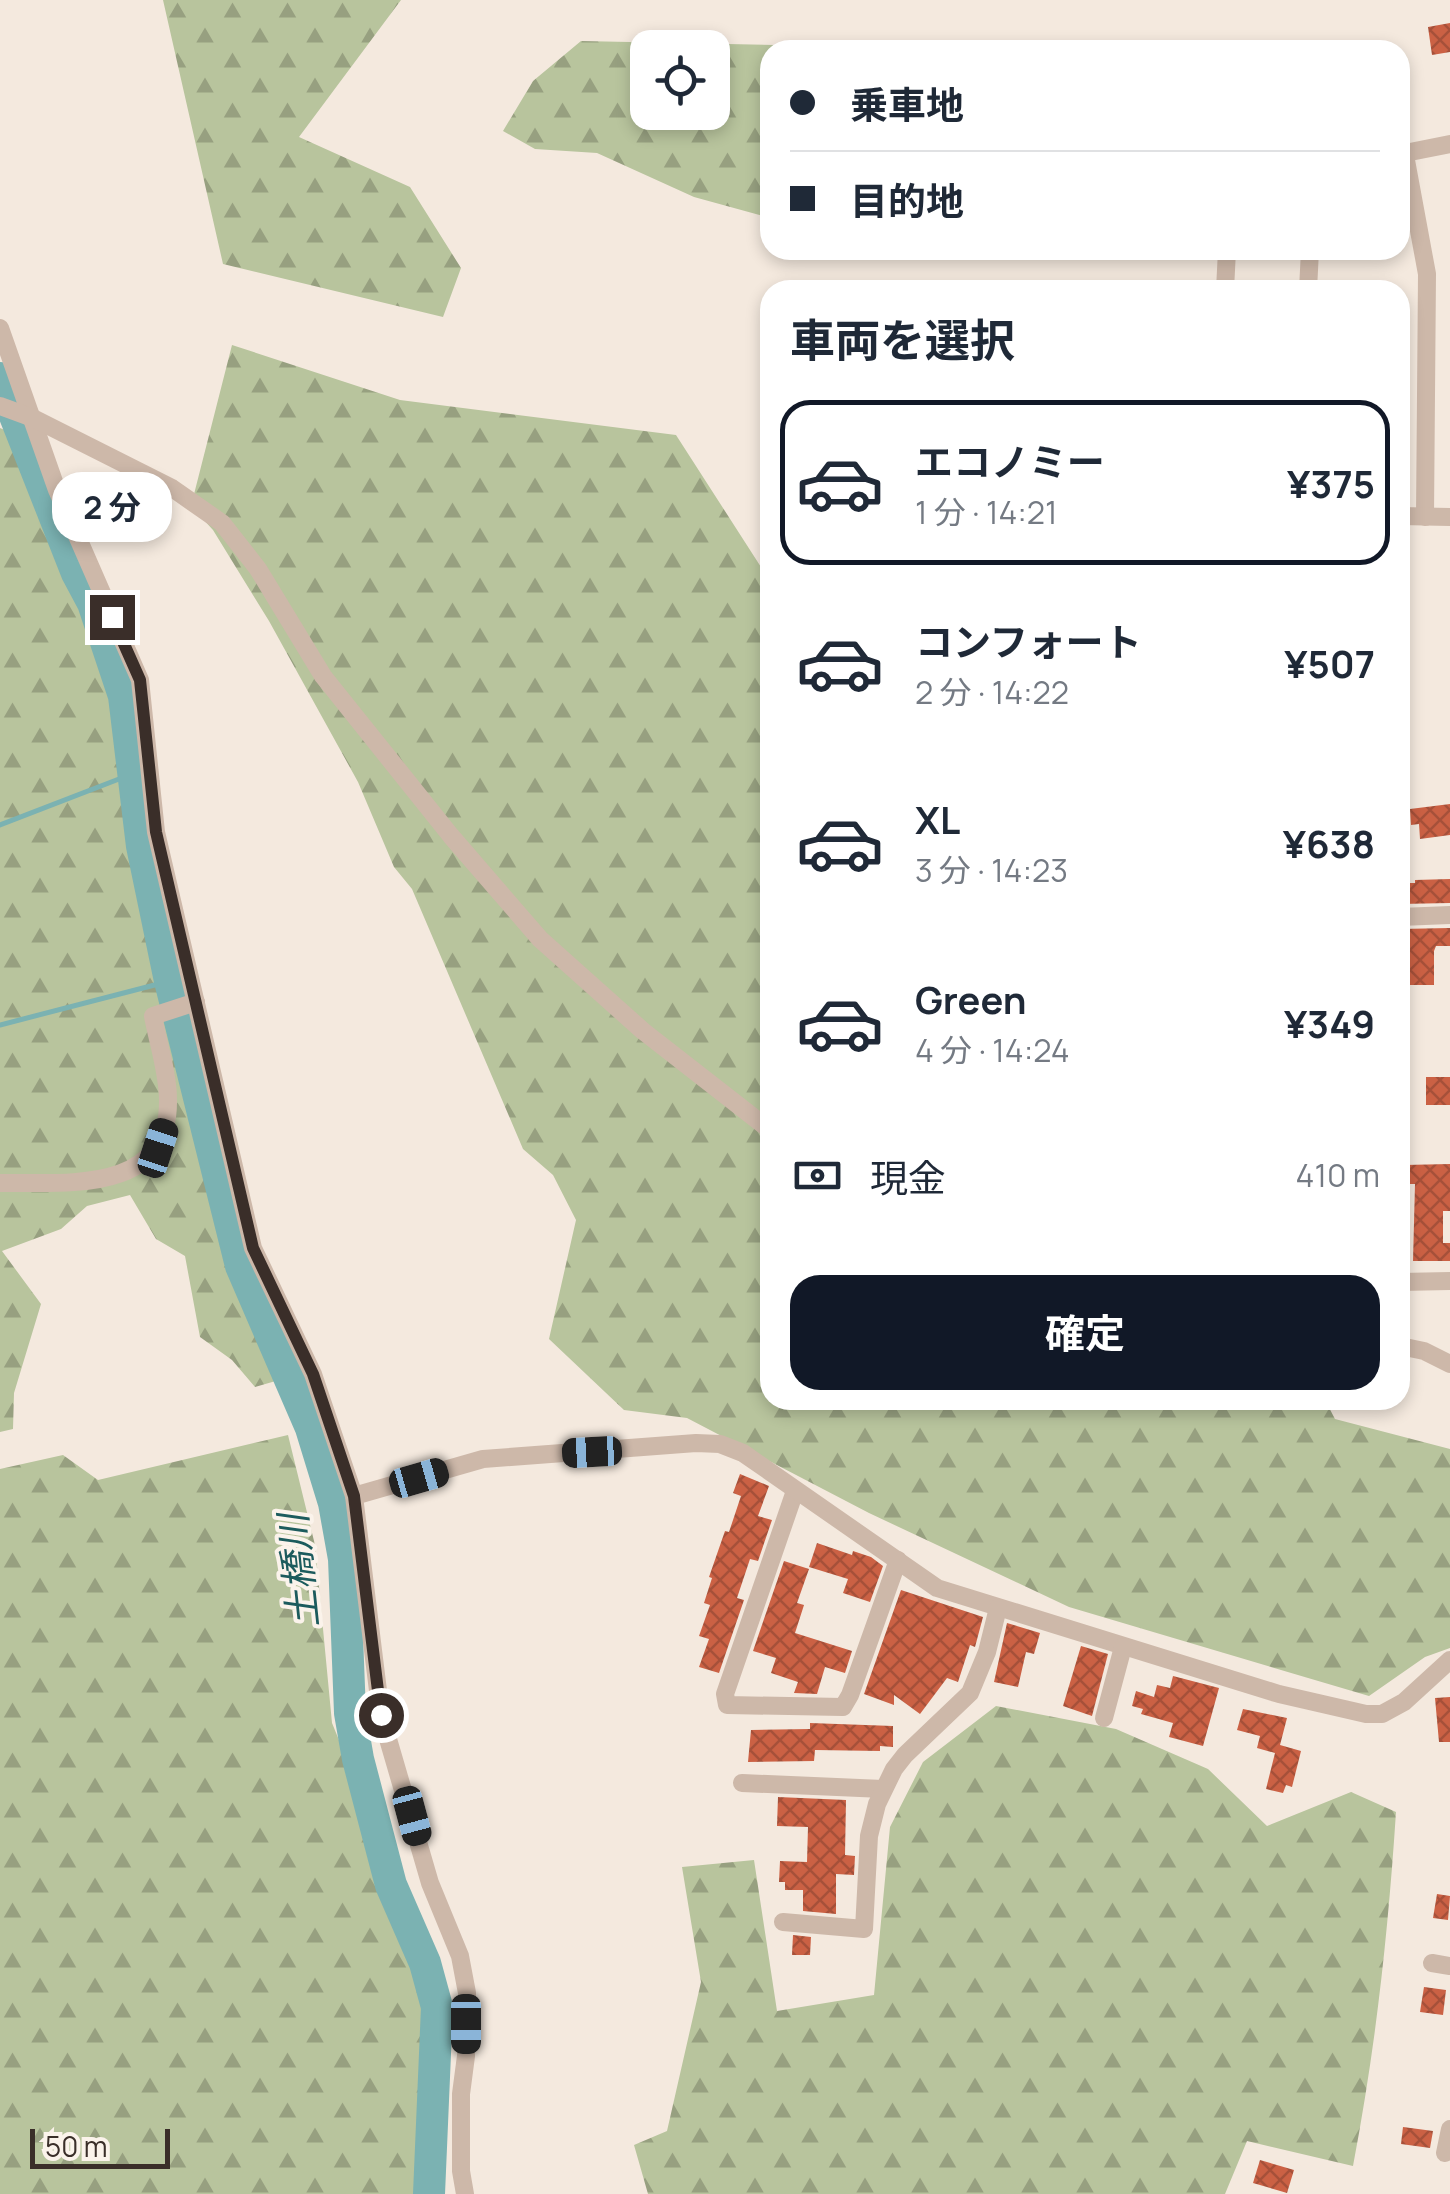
<!DOCTYPE html>
<html lang="ja">
<meta charset="utf-8">
<style>
body{margin:0;font-family:Manrope,"Noto Sans JP",sans-serif;background:#f6f6f7;color:#1f2937;height:100vh;display:flex;flex-direction:column;font-size:38px;white-space:nowrap}
*{box-sizing:border-box;margin:0}
p{font-size:32px;color:#747a83}
.icon{flex:none;width:55px;height:55px;fill:none;stroke:currentColor;stroke-width:2;stroke-linecap:round;stroke-linejoin:round}
.map{position:relative;flex:1;overflow:hidden}
.details{position:absolute;left:760px;top:280px;width:650px;height:1130px;display:flex;flex-direction:column;background:#fff;border-radius:30px;box-shadow:0 5px 15px #0003}
.details>*{flex:none}
.banner{position:absolute;left:760px;top:40px;width:650px;height:220px;border-radius:30px;box-shadow:0 5px 15px #0003;display:grid;align-content:center;height:220px;padding:0 30px;background:#fff}
.controls{position:absolute;left:630px;top:30px;display:grid;gap:20px}
.controls a{display:grid;place-items:center;width:100px;height:100px;border-radius:20px;background:#fff;box-shadow:0 5px 15px #0003;font-size:50px}
.scale{position:absolute;left:30px;bottom:25px;width:140px;box-sizing:border-box;padding-left:10px;border:5px solid #3a2e29;border-top:0;font-size:28px;line-height:35px;white-space:nowrap;color:#3a2e29;-webkit-text-stroke:8px #fbf3eb;paint-order:stroke}
.end{position:absolute;width:45px;height:45px;margin:-22px;border:12px solid #3a2e29;background:#fff;box-shadow:0 0 0 5px #fff}
.from{border-radius:50%}
.bubble{position:absolute;height:70px;border-radius:30px;background:#fff;box-shadow:0 5px 15px #0003;font-size:32px;font-weight:700;line-height:70px;text-align:center}
.car{position:absolute;width:30px;height:60px;margin:-30px -15px;border-radius:12px;box-shadow:0 0 8px 2px #0007;background:linear-gradient(#222 24%,#8ab4d8 0 40%,#222 0 76%,#8ab4d8 0 86%,#222 0)}
.banner b{display:flex;align-items:center;gap:35px;height:95px;font-size:38px}
.banner b+b{border-top:2px solid #e0e1e3}
.banner i{width:25px;height:25px;background:#1f2937}
ul{padding:0;list-style:none}
li{display:flex;align-items:center;gap:30px;height:165px;margin:0 20px 15px;padding:0 10px;border:5px solid transparent;border-radius:30px}
li div{flex:1}
li b{display:block;font-size:38px}
li em{font-style:normal;font-weight:700}
li.selected{border-color:#111827}
li>.icon{width:90px;height:90px;stroke-width:1.5}
h2{padding:0 30px;font-size:45px;line-height:120px}
.pay{display:flex;align-items:center;gap:25px;height:110px;padding:0 30px;font-size:38px}
.pay p{margin-inline-start:auto}
.action{display:flex;gap:20px;margin-top:auto;padding:20px 30px}
.action a{flex:1;height:115px;border-radius:30px;background:#111827;color:#fff;font-size:40px;font-weight:700;line-height:115px;text-align:center}
.map>svg:first-child{display:block}
.forest{fill:url(#forest-firs);fill-rule:evenodd}
.lines{fill:none;stroke-linecap:round;stroke-linejoin:round}
.stream{stroke:#7bb2b2;stroke-width:5}
.river{stroke:#7bb2b2;stroke-width:32}
.building{fill:url(#building-cross-hatch)}
.minor{stroke:#cdb8a9;stroke-width:18}
.route{stroke:#3a2e29;stroke-width:12}
.labels{text-anchor:middle;stroke-width:8;stroke-linejoin:round;paint-order:stroke}
.water-label{font-size:38px;font-style:italic;fill:#1c5b5d;stroke:#fbf3eb}
</style>
<div class="map">
<svg width="1450" height="2194" viewBox="0 0 1450 2194">
<defs>
<pattern id="forest-firs" width="22" height="20" patternUnits="userSpaceOnUse" patternTransform="scale(2.5)"><rect width="22" height="20" fill="#b8c49d"/><path d="M5 1l3.5 6h-7zM16 11l3.5 6h-7z" fill="#97a080"/></pattern>
<pattern id="building-cross-hatch" width="8" height="8" patternUnits="userSpaceOnUse" patternTransform="scale(2.5)"><rect width="8" height="8" fill="#cb6144"/><path d="M0 0l8 8M0 8l8-8" fill="none" stroke="#a65039"/></pattern>
</defs>
<rect width="100%" height="100%" fill="#f4e9de"/>
<!-- forest -->
<g class="forest">
<path d="M 163,0 L 401,0 L 299,137 L 410,187 L 461,268 L 443,317 L 223,264 Z"/>
<path d="M 581,41 L 871,47 L 876,50 L 770,50 L 770,218 L 694,197 L 597,153 L 535,149 L 503,131 L 533,81 ZM 648,48 L 712,48 L 712,112 L 648,112 Z"/>
<path d="M 232,345 L 400,400 L 676,435 L 770,581 L 770,1400 L 1325,1400 L 1335,1419 L 1450,1449 L 1450,1648 L 1425,1657 L 1369,1696 L 1069,1607 L 869,1513 L 687,1418 L 624,1410 L 549,1339 L 576,1220 L 553,1175 L 523,1149 L 412,889 L 394,867 L 358,782 L 269,621 L 213,530 L 191,506 Z"/>
<path d="M 0,428 L 12,433 L 92,625 L 118,698 L 122,765 L 158,968 L 286,1378 L 255,1387 L 232,1360 L 200,1337 L 185,1256 L 156,1239 L 130,1195 L 87,1206 L 61,1229 L 2,1251 L 41,1304 L 14,1393 L 13,1429 L 0,1432 Z"/>
<path d="M 288,1435 L 315,1545 L 332,1723 L 419,1936 L 442,2048 L 430,2194 L 0,2194 L 0,1469 L 63,1455 L 98,1480 Z"/>
<path d="M 996,1706 L 1116,1729 L 1208,1769 L 1267,1826 L 1351,1792 L 1396,1812 C 1388,1934 1376,2045 1353,2166 L 1247,2141 L 1225,2194 L 648,2194 L 634,2145 L 667,2131 L 701,1982 L 682,1867 L 754,1860 L 777,2011 L 874,1995 L 890,1827 L 923,1762 Z"/>
</g>
<g class="lines">
<!-- stream -->
<g class="stream">
<path d="M 0,825 L 132,774"/>
<path d="M 0,1025 L 170,981"/>
</g>
<!-- river -->
<path class="river" d="M 0,378 L 77,573 L 93,603 L 124,696 L 142,846 L 170,981 L 241,1266 L 311,1428 L 334,1503 L 344,1559 L 350,1713 L 358,1759 L 391,1885 L 425,1963 L 437,2007 L 429,2194"/>
</g>
<!-- building -->
<g class="building">
<path d="M 1450,23 L 1450,52 L 1432,55 L 1428,27 Z"/>
<path d="M 1450,804 L 1450,835 L 1420,839 L 1419,824 L 1411,825 L 1410,809 Z"/>
<path d="M 1450,879 L 1450,903 L 1400,904 L 1400,883 L 1415,883 L 1415,880 Z"/>
<path d="M 1450,928 L 1450,946 L 1436,946 L 1434,951 L 1434,985 L 1406,985 L 1406,953 L 1400,953 L 1400,929 Z"/>
<rect x="1426" y="1077" width="24" height="28"/>
<path d="M 1450,1164 L 1450,1211 L 1443,1211 L 1443,1243 L 1450,1243 L 1450,1261 L 1413,1261 L 1415,1184 L 1404,1184 L 1404,1165 Z"/>
<path d="M 740,1474 L 769,1486 L 758,1516 L 772,1520 L 758,1561 L 750,1559 L 737,1598 L 744,1600 L 719,1673 L 699,1667 L 709,1639 L 699,1636 L 710,1605 L 704,1603 L 712,1578 L 709,1577 L 725,1531 L 729,1532 L 741,1496 L 733,1493 Z"/>
<path d="M 817,1543 L 852,1555 L 853,1551 L 871,1557 L 883,1566 L 870,1602 L 843,1593 L 848,1579 L 809,1567 Z"/>
<path d="M 784,1561 L 809,1569 L 797,1603 L 804,1605 L 795,1633 L 852,1651 L 845,1673 L 825,1667 L 817,1694 L 794,1693 L 798,1682 L 771,1673 L 776,1658 L 753,1651 Z"/>
<path d="M 901,1590 L 983,1617 L 975,1647 L 970,1645 L 958,1682 L 947,1678 L 920,1714 L 894,1695 L 894,1705 L 864,1694 Z"/>
<path d="M 1007,1623 L 1040,1633 L 1034,1654 L 1026,1652 L 1018,1687 L 994,1682 Z"/>
<path d="M 1081,1646 L 1108,1654 L 1092,1716 L 1063,1706 Z"/>
<path d="M 1173,1676 L 1219,1688 L 1203,1746 L 1169,1737 L 1173,1723 L 1141,1714 L 1143,1709 L 1132,1706 L 1136,1691 L 1154,1697 L 1157,1685 L 1170,1688 Z"/>
<path d="M 1450,1697 L 1450,1742 L 1439,1742 L 1435,1698 Z"/>
<path d="M 1243,1709 L 1287,1718 L 1280,1745 L 1301,1751 L 1292,1787 L 1286,1785 L 1283,1793 L 1266,1789 L 1275,1753 L 1257,1748 L 1260,1736 L 1237,1730 Z"/>
<path d="M 810,1723 L 893,1726 L 893,1747 L 880,1746 L 880,1751 L 815,1750 L 814,1761 L 748,1762 L 751,1730 L 810,1729 Z"/>
<path d="M 778,1797 L 846,1800 L 845,1855 L 855,1856 L 854,1875 L 836,1874 L 836,1914 L 803,1911 L 803,1890 L 785,1890 L 785,1882 L 779,1882 L 780,1861 L 807,1862 L 808,1827 L 777,1826 Z"/>
<path d="M 1437,1894 L 1450,1896 L 1448,1920 L 1433,1918 Z"/>
<path d="M 793,1935 L 811,1937 L 810,1955 L 792,1955 Z"/>
<path d="M 1424,1987 L 1446,1990 L 1443,2015 L 1420,2012 Z"/>
<path d="M 1403,2127 L 1433,2131 L 1430,2148 L 1401,2144 Z"/>
<path d="M 1260,2160 L 1294,2170 L 1287,2193 L 1253,2183 Z"/>
</g>
<g class="lines">
<!-- minor -->
<g class="minor">
<path d="M 1400,154 L 1450,144"/>
<path d="M 1405,155 L 1427,274 L 1425,517"/>
<path d="M 1225,290 L 1227,250"/>
<path d="M 1308,290 L 1310,250"/>
<path d="M 0,328 L 57,490 L 140,680 L 156,832 L 253,1248 L 313,1374 L 354,1496 L 381,1715 L 430,1883 L 460,1956 L 467,1993 L 466,2056 L 461,2094 L 461,2171 L 465,2194"/>
<path d="M 0,406 L 33,418 L 172,488 L 222,523 L 258,569 L 323,676 L 451,836 L 540,939 L 643,1031 L 770,1130"/>
<path d="M 1400,516 L 1450,517"/>
<path d="M 1400,917 L 1450,915"/>
<path d="M 0,1183 C 67,1182 169,1195 168,1100 C 168,1073 158,1043 153,1016 L 196,1002"/>
<path d="M 1400,1282 L 1450,1281"/>
<path d="M 1400,1346 L 1424,1351 L 1450,1364"/>
<path d="M 795,1491 L 725,1694 L 727,1705 L 843,1707 L 850,1695 L 898,1560"/>
<path d="M 354,1496 L 483,1459 L 696,1443 L 720,1444 L 743,1453 L 937,1588 L 1279,1694 L 1366,1714 L 1382,1714 L 1404,1702 L 1450,1660"/>
<path d="M 1104,1718 L 1123,1647"/>
<path d="M 742,1783 L 883,1789"/>
<path d="M 783,1922 L 864,1929 L 869,1836 L 877,1804 L 894,1769 L 905,1755 L 970,1693 L 987,1652 L 998,1608"/>
<path d="M 1432,1963 L 1450,1966"/>
<path d="M 1445,2153 L 1450,2129"/>
</g>
</g>
<g class="lines">
<!-- route -->
<path class="route" d="M 112,617 L 140,680 L 156,832 L 253,1248 L 313,1374 L 354,1496 L 381,1715"/>
</g>
<g class="labels">
<!-- water labels -->
<g class="water-label">
<text transform="translate(299 1571) rotate(-96)" y="13">土橋川</text>
</g>
</g>
</svg>
<div class="controls">
<a><svg class="icon" aria-label="locate" viewBox="0 0 24 24"><circle cx="12" cy="12" r="6"/><path d="M12 2v4M12 18v4M2 12h4M18 12h4"/></svg></a>
</div>
<div class="scale">50 m</div>
<i class="end from" style="left:381px;top:1715px"></i>
<i class="end" style="left:112px;top:617px"></i>
<div class="bubble" style="left:52px;top:472px;width:120px">2 分</div>
<i class="car" style="left:158px;top:1148px;rotate:18deg"></i>
<i class="car" style="left:592px;top:1452px;rotate:267deg"></i>
<i class="car" style="left:419px;top:1478px;rotate:74deg"></i>
<i class="car" style="left:412px;top:1816px;rotate:165deg"></i>
<i class="car" style="left:466px;top:2024px;rotate:180deg"></i>
<div class="banner">
<b><i class="from"></i>乗車地</b>
<b><i></i>目的地</b>
</div>
<section class="details">
<h2>車両を選択</h2>
<ul>
<li class="selected"><svg class="icon" aria-label="car" viewBox="0 0 24 24"><path d="M5 17H2v-5l4-1 3-4h7l3 4 3 1v5h-3M9 17h6M6 11h13"/><circle cx="7" cy="17" r="2"/><circle cx="17" cy="17" r="2"/></svg><div><b>エコノミー</b><p>1 分 · 14:21</p></div><em>¥375</em></li>
<li><svg class="icon" aria-label="car" viewBox="0 0 24 24"><path d="M5 17H2v-5l4-1 3-4h7l3 4 3 1v5h-3M9 17h6M6 11h13"/><circle cx="7" cy="17" r="2"/><circle cx="17" cy="17" r="2"/></svg><div><b>コンフォート</b><p>2 分 · 14:22</p></div><em>¥507</em></li>
<li><svg class="icon" aria-label="car" viewBox="0 0 24 24"><path d="M5 17H2v-5l4-1 3-4h7l3 4 3 1v5h-3M9 17h6M6 11h13"/><circle cx="7" cy="17" r="2"/><circle cx="17" cy="17" r="2"/></svg><div><b>XL</b><p>3 分 · 14:23</p></div><em>¥638</em></li>
<li><svg class="icon" aria-label="car" viewBox="0 0 24 24"><path d="M5 17H2v-5l4-1 3-4h7l3 4 3 1v5h-3M9 17h6M6 11h13"/><circle cx="7" cy="17" r="2"/><circle cx="17" cy="17" r="2"/></svg><div><b>Green</b><p>4 分 · 14:24</p></div><em>¥349</em></li>
</ul>
<div class="pay"><svg class="icon" aria-label="cash" viewBox="0 0 24 24"><path d="M3 7h18v10H3z"/><circle cx="12" cy="12" r="2"/></svg>現金<p>410 m</p></div>
<div class="action"><a>確定</a></div>
</section>
</div>
